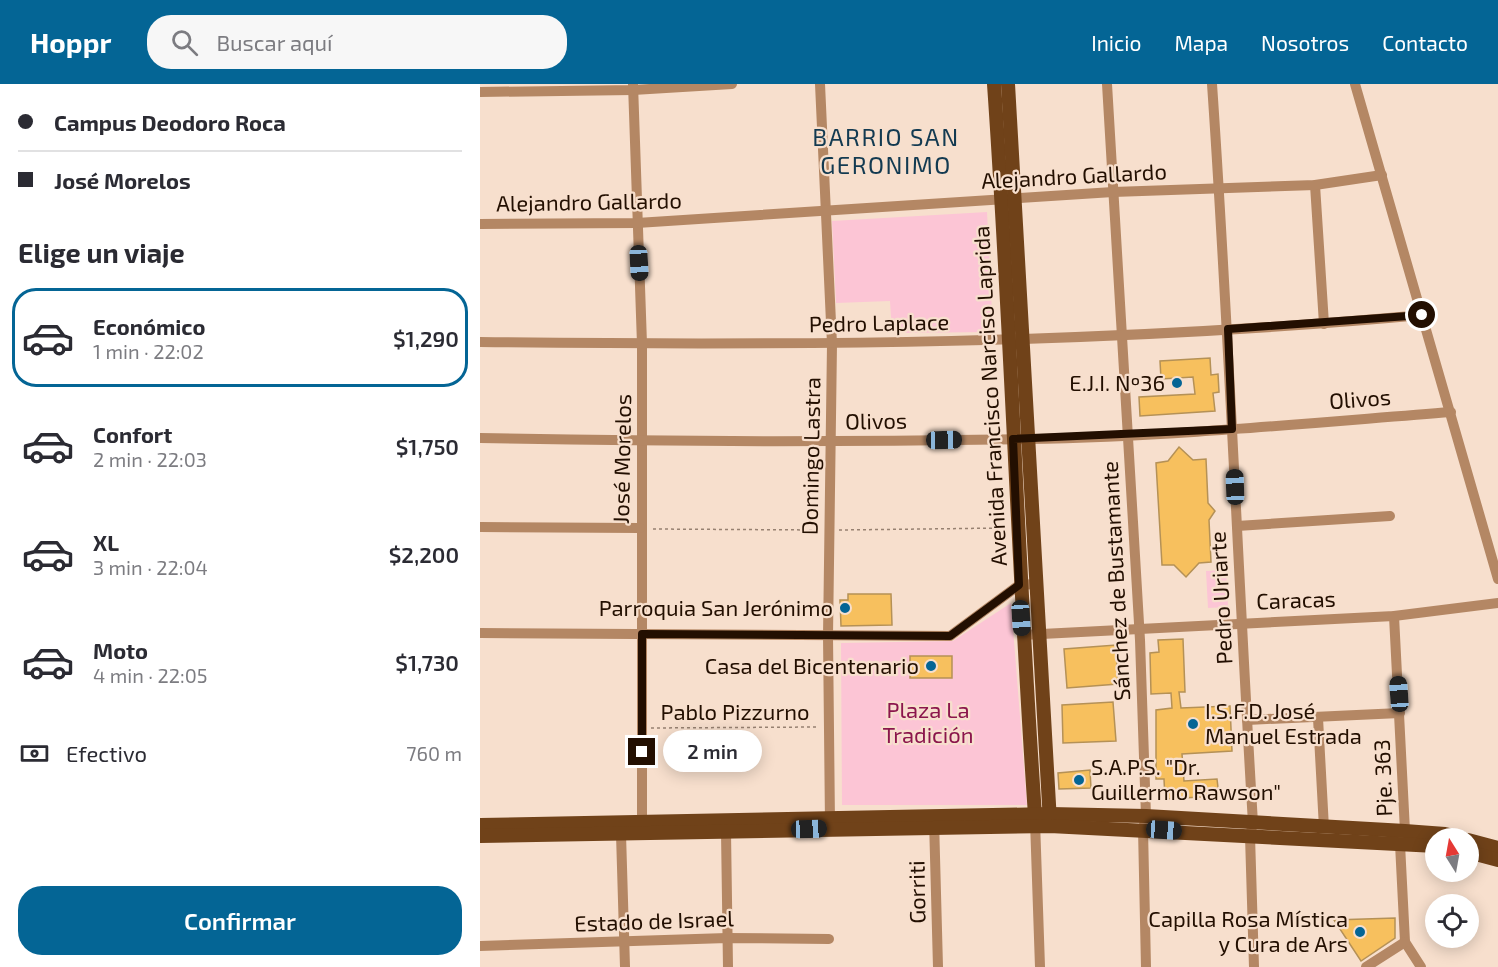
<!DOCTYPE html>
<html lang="es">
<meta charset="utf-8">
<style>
body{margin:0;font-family:"Exo 2",sans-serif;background:#f7f7f7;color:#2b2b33;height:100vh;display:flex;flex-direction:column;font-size:22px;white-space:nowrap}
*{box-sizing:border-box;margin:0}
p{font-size:20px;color:#7c7c81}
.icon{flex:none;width:33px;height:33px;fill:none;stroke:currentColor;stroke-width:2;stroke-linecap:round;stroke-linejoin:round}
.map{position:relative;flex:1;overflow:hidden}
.side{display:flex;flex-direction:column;background:#fff;width:480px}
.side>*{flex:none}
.hud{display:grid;align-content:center;height:132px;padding:0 18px;background:#fff}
.needle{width:39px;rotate:349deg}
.tools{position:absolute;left:945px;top:744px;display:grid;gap:12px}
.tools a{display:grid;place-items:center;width:54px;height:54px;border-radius:50%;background:#fff;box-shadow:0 3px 15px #0003;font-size:30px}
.end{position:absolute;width:27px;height:27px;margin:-14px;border:8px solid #230f01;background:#fff;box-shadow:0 0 0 3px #fff}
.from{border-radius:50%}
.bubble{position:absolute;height:42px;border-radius:21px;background:#fff;box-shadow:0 3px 15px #0003;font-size:20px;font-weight:600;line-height:42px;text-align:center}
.car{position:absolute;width:18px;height:36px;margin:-18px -9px;border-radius:8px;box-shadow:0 0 4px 2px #0007;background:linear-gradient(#222 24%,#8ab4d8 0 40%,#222 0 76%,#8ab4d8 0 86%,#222 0)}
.hud b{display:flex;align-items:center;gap:21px;height:57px;font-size:22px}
.hud b+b{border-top:2px solid #e1e1e2}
.hud i{width:15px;height:15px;background:#2b2b33}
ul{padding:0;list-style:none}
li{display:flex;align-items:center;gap:18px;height:99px;margin:0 12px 9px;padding:0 6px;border:3px solid transparent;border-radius:24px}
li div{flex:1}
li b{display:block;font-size:22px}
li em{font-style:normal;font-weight:600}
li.selected{border-color:#046595}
li>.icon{width:54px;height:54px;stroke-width:1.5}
h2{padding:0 18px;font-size:27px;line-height:72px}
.pay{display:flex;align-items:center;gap:15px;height:66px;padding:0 18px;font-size:22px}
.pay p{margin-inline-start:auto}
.primary-button{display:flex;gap:12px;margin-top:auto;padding:12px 18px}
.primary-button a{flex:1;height:69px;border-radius:24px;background:#046595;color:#fff;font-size:24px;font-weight:600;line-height:69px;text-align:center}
header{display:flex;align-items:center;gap:36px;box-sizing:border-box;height:84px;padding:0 30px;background:#046595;color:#fff}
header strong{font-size:28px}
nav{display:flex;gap:33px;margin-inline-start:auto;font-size:21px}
.search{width:420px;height:54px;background:#f7f7f7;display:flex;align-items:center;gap:15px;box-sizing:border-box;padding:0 21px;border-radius:24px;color:#7c7c81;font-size:22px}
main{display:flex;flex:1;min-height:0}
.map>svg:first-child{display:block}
.green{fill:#fcc5d5}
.building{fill:#f7c05e;stroke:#b59156;stroke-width:1.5}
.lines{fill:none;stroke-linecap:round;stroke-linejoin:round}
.path{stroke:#978171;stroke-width:1.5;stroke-dasharray:3 3;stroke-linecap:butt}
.minor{stroke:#b48764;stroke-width:10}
.major{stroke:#704219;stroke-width:14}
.route{stroke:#230f01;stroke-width:8}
.poi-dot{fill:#046595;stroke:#f7dfcd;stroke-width:2}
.labels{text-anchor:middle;stroke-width:4.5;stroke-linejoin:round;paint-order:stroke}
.street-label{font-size:22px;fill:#230f01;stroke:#f7dfcd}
.poi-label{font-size:22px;fill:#230f01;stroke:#f7dfcd;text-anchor:end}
.park-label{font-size:22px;fill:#8b164c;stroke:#f7dfcd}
.neighbourhood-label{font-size:24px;letter-spacing:1.5px;fill:#133a51;stroke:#f7dfcd}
</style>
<header>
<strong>Hoppr</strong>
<div class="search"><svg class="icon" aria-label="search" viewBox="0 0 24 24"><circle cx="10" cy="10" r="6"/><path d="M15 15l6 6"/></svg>Buscar aquí</div>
<nav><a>Inicio</a><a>Mapa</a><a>Nosotros</a><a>Contacto</a></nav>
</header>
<main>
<section class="side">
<div class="hud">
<b><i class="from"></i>Campus Deodoro Roca</b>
<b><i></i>José Morelos</b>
</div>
<h2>Elige un viaje</h2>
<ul>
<li class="selected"><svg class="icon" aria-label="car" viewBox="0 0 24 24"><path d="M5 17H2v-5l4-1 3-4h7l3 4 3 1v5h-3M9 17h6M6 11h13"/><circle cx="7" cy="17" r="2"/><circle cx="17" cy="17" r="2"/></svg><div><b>Económico</b><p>1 min · 22:02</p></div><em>$1,290</em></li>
<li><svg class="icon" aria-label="car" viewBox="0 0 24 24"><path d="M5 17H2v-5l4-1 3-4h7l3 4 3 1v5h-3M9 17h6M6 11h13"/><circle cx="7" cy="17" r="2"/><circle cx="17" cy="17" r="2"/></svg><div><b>Confort</b><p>2 min · 22:03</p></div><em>$1,750</em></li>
<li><svg class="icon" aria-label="car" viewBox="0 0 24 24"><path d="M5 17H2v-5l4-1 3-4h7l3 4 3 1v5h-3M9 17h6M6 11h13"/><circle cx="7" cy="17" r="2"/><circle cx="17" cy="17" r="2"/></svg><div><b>XL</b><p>3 min · 22:04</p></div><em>$2,200</em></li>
<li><svg class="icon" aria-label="car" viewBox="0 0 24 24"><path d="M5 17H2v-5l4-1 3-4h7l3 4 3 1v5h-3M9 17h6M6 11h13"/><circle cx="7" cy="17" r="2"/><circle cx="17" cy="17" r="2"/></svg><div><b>Moto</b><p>4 min · 22:05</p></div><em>$1,730</em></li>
</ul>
<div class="pay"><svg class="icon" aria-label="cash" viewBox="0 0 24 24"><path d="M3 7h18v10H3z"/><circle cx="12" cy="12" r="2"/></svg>Efectivo<p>760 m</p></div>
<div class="primary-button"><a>Confirmar</a></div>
</section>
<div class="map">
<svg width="1018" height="883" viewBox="0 0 1018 883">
<rect width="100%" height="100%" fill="#f7dfcd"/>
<!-- green -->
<g class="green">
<path d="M 507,128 L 513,248 L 412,249 L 410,217 L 356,219 L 352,137 Z"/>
<path d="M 746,486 L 748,523 L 728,524 L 726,487 Z"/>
<path d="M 531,519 L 547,721 L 362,721 L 361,559 L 473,557 Z"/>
</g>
<!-- building -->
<g class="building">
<path d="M 730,274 L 731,291 L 738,290 L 739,308 L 733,309 L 735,327 L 660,332 L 659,313 L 715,310 L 713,293 L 681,295 L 680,277 Z"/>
<path d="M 699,363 L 713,376 L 726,375 L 728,419 L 735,427 L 729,436 L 731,478 L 719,479 L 706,493 L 694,481 L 682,481 L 676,379 L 688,377 Z"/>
<path d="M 368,510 L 411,510 L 412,541 L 361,542 L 360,516 L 368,516 Z"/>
<path d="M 703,555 L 705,608 L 699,608 L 701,624 L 750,622 L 752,667 L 702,670 L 704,697 L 737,695 L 739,712 L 685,715 L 684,695 L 676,695 L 676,626 L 692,624 L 691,609 L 671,610 L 670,569 L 679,568 L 678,556 Z"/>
<path d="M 636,561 L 638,600 L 587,604 L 584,565 Z"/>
<rect x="430" y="572" width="42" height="22"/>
<path d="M 633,618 L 636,657 L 583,659 L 582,621 Z"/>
<path d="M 610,686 L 611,704 L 579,705 L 578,689 Z"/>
<path d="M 915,834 L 915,854 L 881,877 L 854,836 Z"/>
</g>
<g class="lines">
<!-- path -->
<g class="path">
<path d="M 173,445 L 339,446"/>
<path d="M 359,446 L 525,444"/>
<path d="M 171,644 L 338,643"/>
</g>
<!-- minor -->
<g class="minor">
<path d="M 153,0 L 162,260 L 162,743"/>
<path d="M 340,0 L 352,260 L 348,552 L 350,740"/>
<path d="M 627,0 L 660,556 L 666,732 L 663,745 L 666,883"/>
<path d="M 732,0 C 749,246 758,493 773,739 L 770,752 L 774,883"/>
<path d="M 875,0 L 1018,495"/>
<path d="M 0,8 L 153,6 L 252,0"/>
<path d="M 835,101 L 844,240"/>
<path d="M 0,140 L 157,139 L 633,108 L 835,101 L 902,91"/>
<path d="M 0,258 C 315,262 629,260 942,231"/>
<path d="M 0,354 C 182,358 365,358 547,355 C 688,353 830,339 971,328"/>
<path d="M 757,442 L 910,432"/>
<path d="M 0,443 L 160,444"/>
<path d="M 914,532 L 925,747 L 920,760 L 925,858 L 941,883"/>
<path d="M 0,549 L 470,552 L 539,501 L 555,500"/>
<path d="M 542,551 L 914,532 L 1018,519"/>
<path d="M 838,634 L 844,744"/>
<path d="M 767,636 L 920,629"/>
<path d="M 454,736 L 458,883"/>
<path d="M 555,737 L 560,883"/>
<path d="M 246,748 L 248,883"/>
<path d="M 141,750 L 145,883"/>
<path d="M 0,862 L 247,854 L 349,855"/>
<path d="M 886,883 L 925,858"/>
</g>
<!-- major -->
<g class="major">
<path d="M 514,0 C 531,243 538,487 555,731"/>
<path d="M 528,0 L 570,738"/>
<path d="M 0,741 L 570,730 L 666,732 L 925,747 L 965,750 L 982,754"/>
<path d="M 0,752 L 570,742 L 956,762"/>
<path d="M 988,756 L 1018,764"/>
<path d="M 988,768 L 1018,776"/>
</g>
</g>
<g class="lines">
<!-- route -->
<path class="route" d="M 162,668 L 162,550 L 470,552 L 539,501 L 533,355 L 752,345 L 748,245 L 942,231"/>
</g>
<!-- markers -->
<g class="poi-dot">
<circle cx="697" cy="299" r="6"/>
<circle cx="365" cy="524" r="6"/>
<circle cx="451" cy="582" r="6"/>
<circle cx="713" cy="640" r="6"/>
<circle cx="599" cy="696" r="6"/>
<circle cx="880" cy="848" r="6"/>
</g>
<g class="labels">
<!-- street labels -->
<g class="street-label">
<text transform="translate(594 92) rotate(-3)" y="8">Alejandro Gallardo</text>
<text transform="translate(109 118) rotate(-1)" y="8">Alejandro Gallardo</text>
<text transform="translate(399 239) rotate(-1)" y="8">Pedro Laplace</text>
<text transform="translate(510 312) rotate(-93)" y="8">Avenida Francisco Narciso Laprida</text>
<text transform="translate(880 315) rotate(-4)" y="8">Olivos</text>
<text transform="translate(396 337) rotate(-1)" y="8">Olivos</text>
<text transform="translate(331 372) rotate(-89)" y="8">Domingo Lastra</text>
<text transform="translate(142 375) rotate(-89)" y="8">José Morelos</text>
<text transform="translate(636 497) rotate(-93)" y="8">Sánchez de Bustamante</text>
<text transform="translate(741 514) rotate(-93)" y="8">Pedro Uriarte</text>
<text transform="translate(816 516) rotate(-2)" y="8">Caracas</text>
<text x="255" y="636">Pablo Pizzurno</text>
<text transform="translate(903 694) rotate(-92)" y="8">Pje. 363</text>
<text transform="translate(437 808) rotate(-91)" y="8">Gorriti</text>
<text transform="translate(174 837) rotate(-2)" y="8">Estado de Israel</text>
</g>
<!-- poi labels -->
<g class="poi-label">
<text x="685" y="307">E.J.I. Nº36</text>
<text x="353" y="532">Parroquia San Jerónimo</text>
<text x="439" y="590">Casa del Bicentenario</text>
<text x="725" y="635" text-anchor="start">I.S.F.D. José<tspan x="725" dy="25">Manuel Estrada</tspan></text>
<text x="611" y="691" text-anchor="start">S.A.P.S. "Dr.<tspan x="611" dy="25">Guillermo Rawson"</tspan></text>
<text x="868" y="843">Capilla Rosa Mística<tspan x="868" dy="25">y Cura de Ars</tspan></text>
</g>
<!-- park labels -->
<g class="park-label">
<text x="448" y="634">Plaza La<tspan x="448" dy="25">Tradición</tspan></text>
</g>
<!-- neighbourhood labels -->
<g class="neighbourhood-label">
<text x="406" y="62">BARRIO SAN<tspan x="406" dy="28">GERONIMO</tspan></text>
</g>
</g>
</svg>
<div class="tools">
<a><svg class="needle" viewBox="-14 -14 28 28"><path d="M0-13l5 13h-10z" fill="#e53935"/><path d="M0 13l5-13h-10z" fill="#7c7c81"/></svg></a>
<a><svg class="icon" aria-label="locate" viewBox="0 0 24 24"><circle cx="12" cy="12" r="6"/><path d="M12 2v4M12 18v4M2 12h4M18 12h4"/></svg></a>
</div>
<i class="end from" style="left:942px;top:231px"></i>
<i class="end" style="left:162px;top:668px"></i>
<div class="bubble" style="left:183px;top:646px;width:99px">2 min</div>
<i class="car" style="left:159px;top:179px;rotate:177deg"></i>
<i class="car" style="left:464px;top:356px;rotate:89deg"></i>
<i class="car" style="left:755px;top:403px;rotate:358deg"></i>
<i class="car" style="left:541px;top:534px;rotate:176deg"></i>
<i class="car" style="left:919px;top:610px;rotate:356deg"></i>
<i class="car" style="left:329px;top:745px;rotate:88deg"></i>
<i class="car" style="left:684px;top:746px;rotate:94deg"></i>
</div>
</main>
